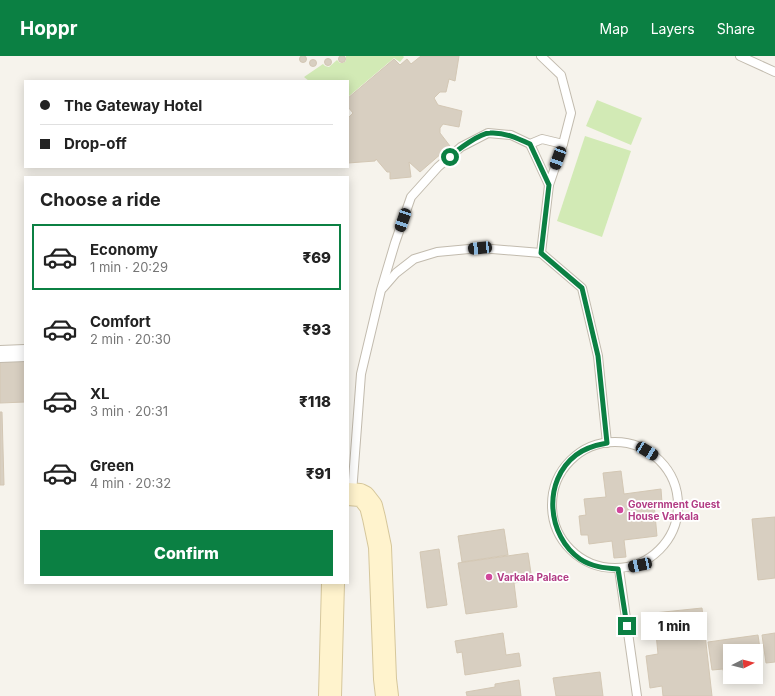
<!DOCTYPE html>
<meta charset="utf-8">
<style>
body{margin:0;font-family:Inter,sans-serif;background:#f6f6f6;color:#222;height:100vh;display:flex;flex-direction:column;font-size:15px;white-space:nowrap}
*{box-sizing:border-box;margin:0}
p{font-size:13px;color:#767676}
.icon{flex:none;width:22px;height:22px;fill:none;stroke:currentColor;stroke-width:2;stroke-linecap:round;stroke-linejoin:round}
.map{position:relative;flex:1;overflow:hidden}
.details{position:absolute;left:24px;top:120px;width:325px;height:408px;display:flex;flex-direction:column;background:#fff;border-radius:0px;box-shadow:0 2px 10px #0003}
.details>*{flex:none}
.hud{position:absolute;left:24px;top:24px;width:325px;height:88px;border-radius:0px;box-shadow:0 2px 10px #0003;display:grid;align-content:center;height:88px;padding:0 16px;background:#fff}
.needle{width:26px;rotate:84deg}
.controls{position:absolute;left:723px;top:588px;display:grid;gap:8px}
.controls a{display:grid;place-items:center;width:40px;height:40px;border-radius:0px;background:#fff;box-shadow:0 2px 10px #0003;font-size:20px}
.end{position:absolute;width:18px;height:18px;margin:-9px;border:5px solid #0b8043;background:#fff;box-shadow:0 0 0 2px #fff}
.from{border-radius:50%}
.bubble{position:absolute;height:28px;border-radius:0px;background:#fff;box-shadow:0 2px 10px #0003;font-size:13px;font-weight:800;line-height:28px;text-align:center}
.car{position:absolute;width:12px;height:24px;margin:-12px -6px;border-radius:5px;box-shadow:0 0 3px 1px #0007;background:linear-gradient(#222 24%,#8ab4d8 0 40%,#222 0 76%,#8ab4d8 0 86%,#222 0)}
.hud b{display:flex;align-items:center;gap:14px;height:38px;font-size:15px}
.hud b+b{border-top:1px solid #e0e0e0}
.hud i{width:10px;height:10px;background:#222}
ul{padding:0;list-style:none}
li{display:flex;align-items:center;gap:12px;height:66px;margin:0 8px 6px;padding:0 8px;border:2px solid transparent;border-radius:0px}
li div{flex:1}
li b{display:block;font-size:15px}
li em{font-style:normal;font-weight:800}
li.on{border-color:#0b8043}
li>.icon{width:36px;height:36px;stroke-width:1.5}
h2{padding:0 16px;font-size:18px;line-height:48px}
.action{display:flex;gap:8px;margin-top:auto;padding:8px 16px}
.action a{flex:1;height:46px;border-radius:0px;background:#0b8043;color:#fff;font-size:16px;font-weight:800;line-height:46px;text-align:center}
header{display:flex;align-items:center;gap:24px;box-sizing:border-box;height:56px;padding:0 20px;background:#0b8043;color:#fff}
header strong{font-size:19px}
nav{display:flex;gap:22px;margin-inline-start:auto;font-size:14px}
.map>svg:first-child{display:block}
.green{fill:#d2eab5}
.building{fill:#d8cfc1;stroke:#d3c7b4}
.lines{fill:none;stroke-linecap:round;stroke-linejoin:round}
.service-casing{stroke:#c2bbae;stroke-width:10}
.minor-casing{stroke:#c2bbae;stroke-width:18}
.secondary-casing{stroke:#d6c79b;stroke-width:24}
.service{stroke:#fff;stroke-width:8}
.minor{stroke:#fff;stroke-width:16}
.secondary{stroke:#fff3cd;stroke-width:22}
.route{stroke:#0b8043;stroke-width:5}
.hotel-dot{fill:#d1479c;stroke:#fff;stroke-width:1.5}
.labels{text-anchor:middle;stroke-width:3.5;stroke-linejoin:round;paint-order:stroke}
.hotel-label{font-size:10px;font-weight:bold;fill:#b23c85;stroke:#fff;text-anchor:start}
</style>
<header>
<strong>Hoppr</strong>
<nav><a>Map</a><a>Layers</a><a>Share</a></nav>
</header>
<div class="map">
<svg width="775" height="640" viewBox="0 0 775 640">
<rect width="100%" height="100%" fill="#f6f3ec"/>
<!-- green -->
<g class="green">
<path d="M 346,0 L 403,0 L 404,1 L 400,6 L 394,2 L 348,41 L 348,25 L 309,25 L 304,21 L 323,8 L 325,10 L 329,11 L 337,4 L 340,7 L 343,7 L 346,5 Z"/>
<path d="M 597,44 L 642,62 L 631,89 L 586,70 Z"/>
<path d="M 585,80 L 631,95 L 602,181 L 557,165 Z"/>
</g>
<!-- building -->
<g class="building">
<circle cx="342" cy="3" r="3.5"/>
<circle cx="303" cy="3" r="3.5"/>
<path d="M 421,0 L 459,0 L 455,25 L 449,23 L 446,36 L 440,36 L 434,42 L 438,49 L 462,55 L 459,71 L 443,68 L 440,72 L 440,77 L 450,90 L 420,116 L 409,106 L 411,121 L 390,123 L 390,116 L 387,116 L 376,103 L 375,105 L 348,107 L 348,62 L 353,57 L 348,51 L 348,42 L 394,3 L 400,9 L 407,3 L 411,8 Z"/>
<circle cx="328" cy="6" r="3.5"/>
<circle cx="313" cy="7" r="3.5"/>
<path d="M 25,300 L 25,346 L 0,347 L 0,301 Z"/>
<path d="M 0,356 L 2,356 L 4,429 L 0,429 Z"/>
<path d="M 621,415 L 624,438 L 661,433 L 662,447 L 654,448 L 657,480 L 624,484 L 626,501 L 614,502 L 612,485 L 589,488 L 588,479 L 581,479 L 579,460 L 586,459 L 584,443 L 606,441 L 603,417 Z"/>
<path d="M 775,461 L 775,522 L 758,524 L 752,463 Z"/>
<path d="M 504,473 L 508,499 L 462,506 L 458,480 Z"/>
<path d="M 439,493 L 447,549 L 427,552 L 420,496 Z"/>
<path d="M 528,497 L 532,524 L 514,527 L 517,551 L 466,558 L 458,507 Z"/>
<path d="M 702,552 L 712,640 L 663,640 L 662,630 L 650,632 L 646,600 L 658,598 L 654,557 Z"/>
<path d="M 503,577 L 506,599 L 519,597 L 521,610 L 465,619 L 462,596 L 457,597 L 455,585 Z"/>
<path d="M 775,577 L 775,606 L 766,607 L 762,579 Z"/>
<path d="M 758,579 L 762,607 L 756,608 L 756,595 L 730,595 L 730,616 L 724,618 L 723,613 L 712,614 L 708,586 Z"/>
<path d="M 600,616 L 603,640 L 556,640 L 553,622 Z"/>
<path d="M 519,624 L 521,640 L 467,640 L 466,636 L 495,631 L 495,628 Z"/>
</g>
<g class="lines">
<defs>
<g id="service">
<path d="M 541,0 L 561,19 L 571,57 L 563,88"/>
<path d="M 740,0 L 775,16"/>
<path d="M 549,129 L 541,197 L 582,232 L 598,300 L 607,387"/>
<path d="M 383,232 L 396,217 L 414,203 L 437,196 L 480,192 L 541,197"/>
<circle cx="615" cy="449" r="63"/>
<path d="M 352,437 L 361,318 L 381,234 L 395,187 L 411,141 L 438,111 L 461,91 L 488,77 L 511,79 L 530,88 L 549,129 L 563,88 L 542,83 L 530,88"/>
<path d="M 619,513 L 637,640"/>
</g>
<path id="minor" d="M 0,298 L 25,297"/>
<g id="secondary">
<path d="M 348,438 L 360,439 L 364,441 L 371,450 L 374,462 L 380,491 L 385,623 L 387,640"/>
<path d="M 330,640 L 333,527"/>
</g>
</defs>
<!-- service casing -->
<use href="#service" class="service-casing"/>
<!-- minor casing -->
<use href="#minor" class="minor-casing"/>
<!-- secondary casing -->
<use href="#secondary" class="secondary-casing"/>
<!-- service -->
<use href="#service" class="service"/>
<!-- minor -->
<use href="#minor" class="minor"/>
<!-- secondary -->
<use href="#secondary" class="secondary"/>
</g>
<g class="lines">
<!-- route -->
<path class="route" d="M 450,101 C 457,94 480,77 490,77 C 504,76 517,82 530,88 L 549,129 L 541,197 L 582,232 L 598,300 L 607,387 C 596,389 585,392 576,399 C 542,425 547,480 580,503 C 592,511 605,512 618,513 L 627,570"/>
</g>
<!-- markers -->
<g class="hotel-dot">
<circle cx="620" cy="454" r="4"/>
<circle cx="489" cy="521" r="4"/>
</g>
<g class="labels">
<!-- hotel labels -->
<g class="hotel-label">
<text x="628" y="452">Government Guest<tspan x="628" dy="12">House Varkala</tspan></text>
<text x="497" y="525">Varkala Palace</text>
</g>
</g>
</svg>
<div class="controls">
<a><svg class="needle" viewBox="-14 -14 28 28"><path d="M0-13l5 13h-10z" fill="#e53935"/><path d="M0 13l5-13h-10z" fill="#767676"/></svg></a>
</div>
<i class="end from" style="left:450px;top:101px"></i>
<i class="end" style="left:627px;top:570px"></i>
<div class="bubble" style="left:641px;top:556px;width:66px">1 min</div>
<i class="car" style="left:558px;top:102px;rotate:200deg"></i>
<i class="car" style="left:403px;top:164px;rotate:199deg"></i>
<i class="car" style="left:480px;top:192px;rotate:264deg"></i>
<i class="car" style="left:647px;top:395px;rotate:121deg"></i>
<i class="car" style="left:640px;top:509px;rotate:258deg"></i>
<div class="hud">
<b><i class="from"></i>The Gateway Hotel</b>
<b><i></i>Drop-off</b>
</div>
<section class="details">
<h2>Choose a ride</h2>
<ul>
<li class="on"><svg class="icon" aria-label="car" viewBox="0 0 24 24"><path d="M5 17H2v-5l4-1 3-4h7l3 4 3 1v5h-3M9 17h6M6 11h13"/><circle cx="7" cy="17" r="2"/><circle cx="17" cy="17" r="2"/></svg><div><b>Economy</b><p>1 min · 20:29</p></div><em>₹69</em></li>
<li><svg class="icon" aria-label="car" viewBox="0 0 24 24"><path d="M5 17H2v-5l4-1 3-4h7l3 4 3 1v5h-3M9 17h6M6 11h13"/><circle cx="7" cy="17" r="2"/><circle cx="17" cy="17" r="2"/></svg><div><b>Comfort</b><p>2 min · 20:30</p></div><em>₹93</em></li>
<li><svg class="icon" aria-label="car" viewBox="0 0 24 24"><path d="M5 17H2v-5l4-1 3-4h7l3 4 3 1v5h-3M9 17h6M6 11h13"/><circle cx="7" cy="17" r="2"/><circle cx="17" cy="17" r="2"/></svg><div><b>XL</b><p>3 min · 20:31</p></div><em>₹118</em></li>
<li><svg class="icon" aria-label="car" viewBox="0 0 24 24"><path d="M5 17H2v-5l4-1 3-4h7l3 4 3 1v5h-3M9 17h6M6 11h13"/><circle cx="7" cy="17" r="2"/><circle cx="17" cy="17" r="2"/></svg><div><b>Green</b><p>4 min · 20:32</p></div><em>₹91</em></li>
</ul>
<div class="action"><a>Confirm</a></div>
</section>
</div>
